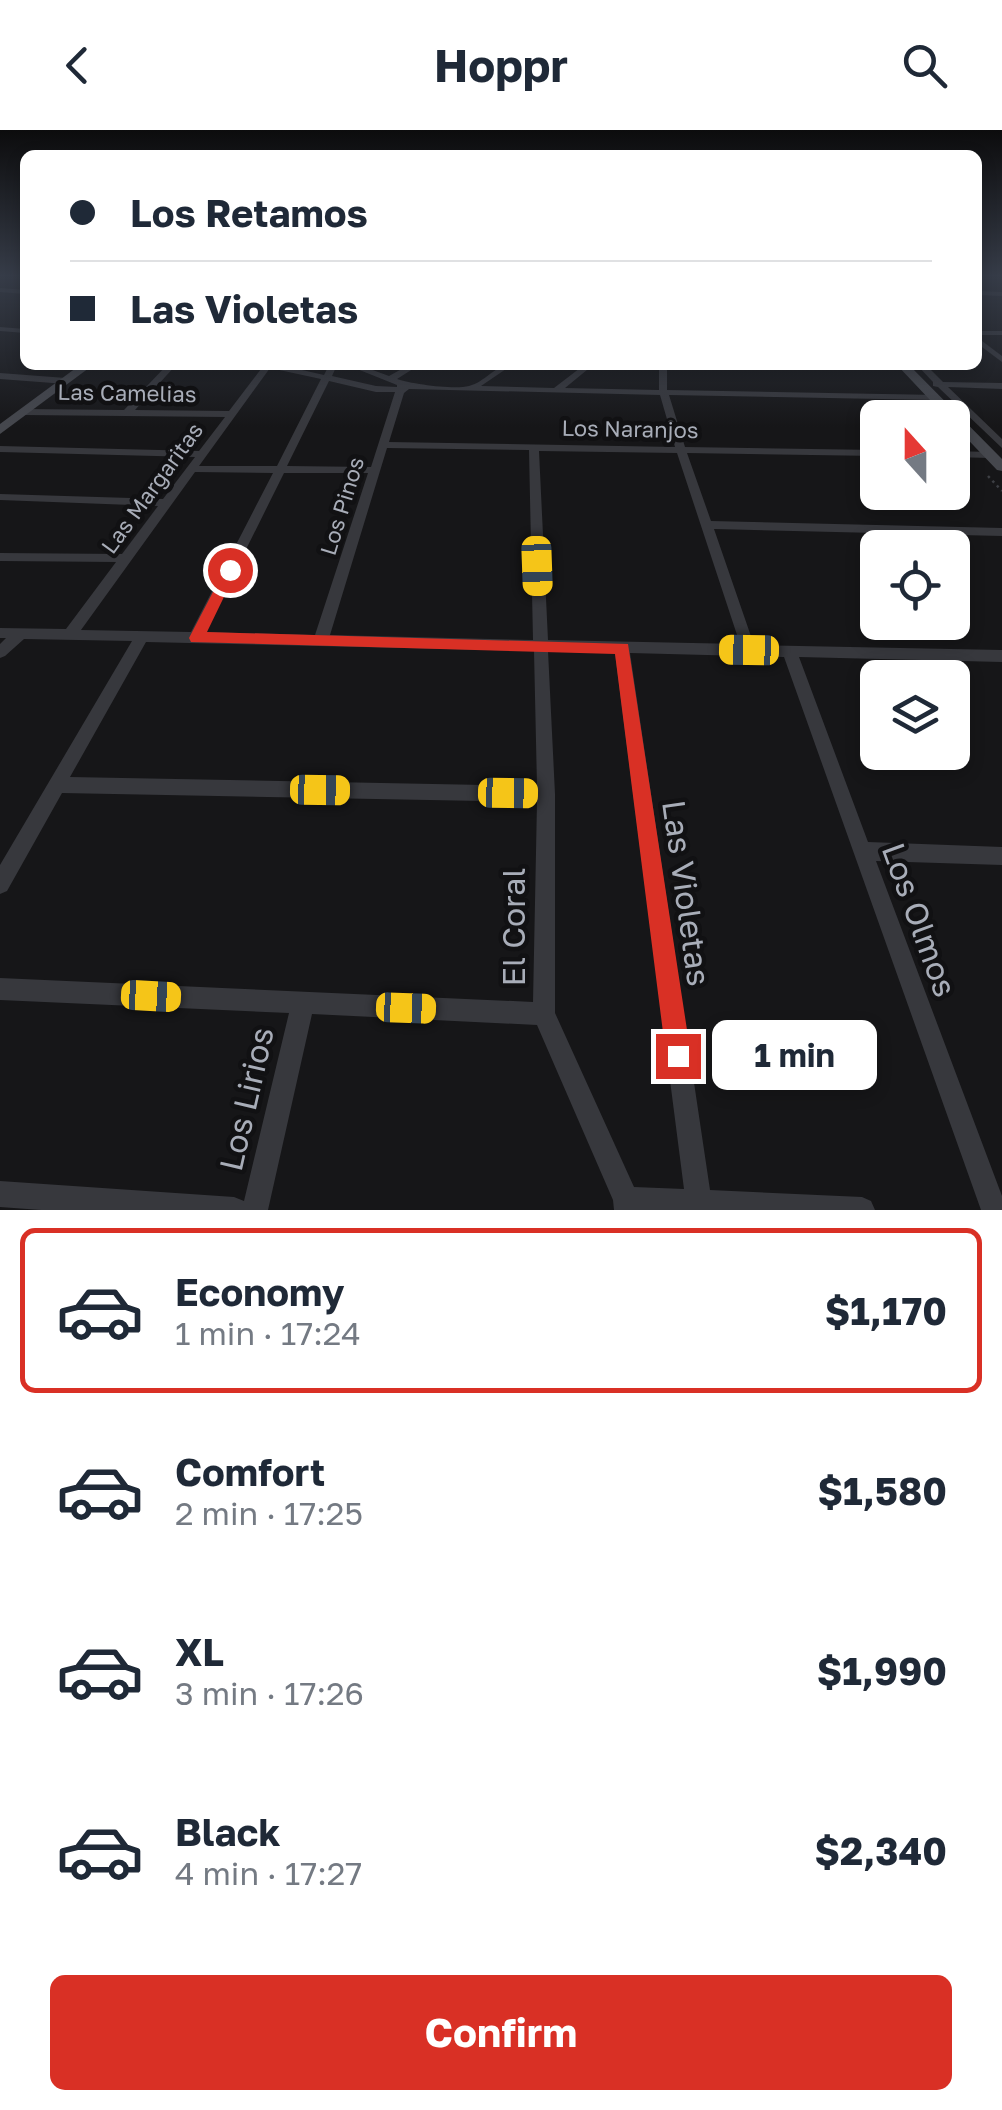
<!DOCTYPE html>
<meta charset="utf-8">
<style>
body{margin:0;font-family:"Golos Text",sans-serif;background:#f2f2f3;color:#1f2937;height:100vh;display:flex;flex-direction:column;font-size:38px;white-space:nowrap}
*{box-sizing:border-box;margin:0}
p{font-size:32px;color:#747a83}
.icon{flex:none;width:55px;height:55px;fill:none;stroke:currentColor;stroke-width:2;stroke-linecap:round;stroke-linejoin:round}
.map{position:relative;height:1080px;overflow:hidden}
.side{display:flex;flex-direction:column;background:#fff;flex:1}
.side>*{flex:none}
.guide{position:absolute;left:20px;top:20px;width:962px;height:220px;border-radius:15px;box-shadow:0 5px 15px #0003;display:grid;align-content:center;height:220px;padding:0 50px;background:#fff}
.needle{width:65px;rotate:339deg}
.fabs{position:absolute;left:860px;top:270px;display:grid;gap:20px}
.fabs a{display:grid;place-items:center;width:110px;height:110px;border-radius:15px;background:#fff;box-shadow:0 5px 15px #0003;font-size:50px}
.end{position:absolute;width:45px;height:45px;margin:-22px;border:12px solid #d93025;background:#fff;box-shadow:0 0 0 5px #fff}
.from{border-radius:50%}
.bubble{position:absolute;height:70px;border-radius:15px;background:#fff;box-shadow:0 5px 15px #0003;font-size:32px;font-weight:700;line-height:70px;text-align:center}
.car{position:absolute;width:30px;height:60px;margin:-30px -15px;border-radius:12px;box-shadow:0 0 8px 2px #0007;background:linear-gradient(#f5c518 24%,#345 0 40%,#f5c518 0 76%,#345 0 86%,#f5c518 0)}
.guide b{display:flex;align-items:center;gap:35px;height:95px;font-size:38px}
.guide b+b{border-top:2px solid #e0e1e3}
.guide i{width:25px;height:25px;background:#1f2937}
ul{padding:18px 0 0;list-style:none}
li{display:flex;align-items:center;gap:30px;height:165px;margin:0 20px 15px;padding:0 30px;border:5px solid transparent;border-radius:15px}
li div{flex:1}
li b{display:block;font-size:38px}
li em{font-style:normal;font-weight:700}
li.selected{border-color:#d93025}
li>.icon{width:90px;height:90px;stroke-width:1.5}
.action{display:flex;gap:20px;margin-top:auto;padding:20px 50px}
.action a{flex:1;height:115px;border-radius:15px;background:#d93025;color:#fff;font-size:40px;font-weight:700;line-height:115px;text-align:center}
header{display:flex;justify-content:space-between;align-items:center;height:130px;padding:0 50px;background:#fff;font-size:45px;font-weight:700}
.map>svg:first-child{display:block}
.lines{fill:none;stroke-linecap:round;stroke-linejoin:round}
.path{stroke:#3d3f44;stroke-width:2.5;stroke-dasharray:2.5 4;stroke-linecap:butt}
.street{fill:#37383d;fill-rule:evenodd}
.secondary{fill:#45474d;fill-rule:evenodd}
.route{fill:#d93025}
.labels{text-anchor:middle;stroke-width:9;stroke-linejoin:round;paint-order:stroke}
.far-street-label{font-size:22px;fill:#a8adb8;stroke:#111113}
.near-street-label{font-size:32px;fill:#a8adb8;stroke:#111113}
</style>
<header><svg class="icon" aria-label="back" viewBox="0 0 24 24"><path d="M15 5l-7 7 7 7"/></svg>Hoppr<svg class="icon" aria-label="search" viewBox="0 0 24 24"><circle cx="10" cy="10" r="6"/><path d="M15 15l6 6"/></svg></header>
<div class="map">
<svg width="1002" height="1080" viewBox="0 0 1002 1080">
<rect width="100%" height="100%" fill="#161618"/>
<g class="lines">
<!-- path -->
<path class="path" d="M 988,346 L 1002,361"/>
<!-- street -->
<g class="street">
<path d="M 0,158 L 25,160 L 25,164 L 0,162 Z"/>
<path d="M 978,161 L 1002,162 L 1002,166 L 978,165 Z"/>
<path d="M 0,197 L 25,199 L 25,203 L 0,201 Z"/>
<rect x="978" y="201" width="24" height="4"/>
<path d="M 978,208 L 1002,226 L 1002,232 L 978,214 Z"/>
<path d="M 167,235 L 176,235 L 135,280 L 229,281 L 264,235 L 280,235 L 324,245 L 329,235 L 337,235 L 332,246 L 376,256 L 397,257 L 397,255 L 347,235 L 359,235 L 389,246 L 409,235 L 419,235 L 397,249 C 412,254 454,260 469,256 C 486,252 494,235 512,235 L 481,256 L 554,258 L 584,235 L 593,235 L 565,258 L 659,260 L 659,235 L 667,235 L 667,260 L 937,265 L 937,269 L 934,270 L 669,265 L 685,317 L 878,320 L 878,326 L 687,323 L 711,391 L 1002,398 L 1002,406 L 714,399 L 754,515 L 1002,520 L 1002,532 L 799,527 L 868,712 L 1002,717 L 1002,735 L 876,731 L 1002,1066 L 1002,1080 L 981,1080 L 784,527 L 630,523 L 710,1060 L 862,1067 L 871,1071 L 875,1080 L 614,1080 L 613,1070 L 537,895 L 312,884 L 268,1080 L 41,1080 L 0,1077 L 0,1051 L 234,1067 L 244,1071 L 289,883 L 0,870 L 0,848 L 533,872 L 537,672 L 62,663 L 7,761 L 0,764 L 0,735 L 132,511 L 24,509 L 5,526 L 0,528 L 0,514 L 6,508 L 0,508 L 0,498 L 66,499 L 116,432 L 0,431 L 0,423 L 122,424 L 158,376 L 0,370 L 0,364 L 163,369 L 195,327 L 0,322 L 0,316 L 199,321 L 225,287 L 24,285 L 19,282 L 24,279 L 124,280 ZM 270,238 L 321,249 L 277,336 L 199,336 ZM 329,251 L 376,262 L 395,262 L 371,337 L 287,336 ZM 409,259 L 660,265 L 675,317 L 389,312 L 404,263 ZM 387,318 L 529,320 L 533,510 L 330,505 ZM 539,321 L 677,323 L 740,514 L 548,510 ZM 195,342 L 273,343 L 191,502 L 81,500 ZM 284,343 L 368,343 L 315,505 L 205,502 ZM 146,512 L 534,521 L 537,656 L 70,647 ZM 548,521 L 615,523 L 684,1059 L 634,1057 L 555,883 L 555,664 Z"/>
<path d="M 917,235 L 926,235 L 943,252 L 1002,253 L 1002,259 L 948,257 L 1002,309 L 1002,318 L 938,257 L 933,256 L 933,252 Z"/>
<path d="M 0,243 L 66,248 L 70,251 L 66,254 L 0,249 Z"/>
<path d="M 952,321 L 990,322 L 995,325 L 990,328 L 952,327 Z"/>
</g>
<!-- secondary -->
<g class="secondary">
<path d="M 80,235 L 93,235 L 0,304 L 0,294 Z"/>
<path d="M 897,235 L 909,235 L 1002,329 L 1002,341 L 997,340 L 952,293 L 952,288 L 947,288 Z"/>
</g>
</g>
<!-- sky -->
<linearGradient id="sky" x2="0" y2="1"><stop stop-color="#0c0c0d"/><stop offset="0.49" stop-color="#363c48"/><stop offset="1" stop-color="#363c48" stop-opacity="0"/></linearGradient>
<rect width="1002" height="297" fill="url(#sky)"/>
<!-- route -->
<path class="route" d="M 226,437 L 237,440 L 207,502 L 628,514 L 691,926 L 687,935 L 678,939 L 670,935 L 666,926 L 615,524 L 191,512 L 189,508 Z"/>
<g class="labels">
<!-- far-street labels -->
<g class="far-street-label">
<text transform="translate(127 263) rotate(1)" y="8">Las Camelias</text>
<text transform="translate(630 299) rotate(1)" y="8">Los Naranjos</text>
<text transform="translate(152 358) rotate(-54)" y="8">Las Margaritas</text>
<text transform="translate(342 376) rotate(-73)" y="8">Los Pinos</text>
</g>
<!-- near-street labels -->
<g class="near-street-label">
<text transform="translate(686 763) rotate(82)" y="11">Las Violetas</text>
<text transform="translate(919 790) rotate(70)" y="11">Los Olmos</text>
<text transform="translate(514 797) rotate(-90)" y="11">El Coral</text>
<text transform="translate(247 969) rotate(-77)" y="11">Los Lirios</text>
</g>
</g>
</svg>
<div class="fabs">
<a><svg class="needle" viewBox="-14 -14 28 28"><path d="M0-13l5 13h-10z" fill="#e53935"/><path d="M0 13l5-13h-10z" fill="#747a83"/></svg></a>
<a><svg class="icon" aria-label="locate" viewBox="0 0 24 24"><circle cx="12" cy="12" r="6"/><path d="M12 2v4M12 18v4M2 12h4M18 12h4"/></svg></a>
<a><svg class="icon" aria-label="layers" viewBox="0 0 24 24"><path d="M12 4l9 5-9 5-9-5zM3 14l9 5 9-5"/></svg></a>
</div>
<i class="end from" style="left:230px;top:440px"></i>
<i class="end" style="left:678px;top:926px"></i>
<div class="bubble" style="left:712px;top:890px;width:165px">1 min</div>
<i class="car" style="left:537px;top:436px;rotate:178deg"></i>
<i class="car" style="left:749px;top:520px;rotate:271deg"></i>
<i class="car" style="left:320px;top:660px;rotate:91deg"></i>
<i class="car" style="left:508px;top:663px;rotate:91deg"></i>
<i class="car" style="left:151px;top:866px;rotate:93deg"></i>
<i class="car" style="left:406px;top:878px;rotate:92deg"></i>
<div class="guide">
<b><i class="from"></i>Los Retamos</b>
<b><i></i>Las Violetas</b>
</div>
</div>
<section class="side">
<ul>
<li class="selected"><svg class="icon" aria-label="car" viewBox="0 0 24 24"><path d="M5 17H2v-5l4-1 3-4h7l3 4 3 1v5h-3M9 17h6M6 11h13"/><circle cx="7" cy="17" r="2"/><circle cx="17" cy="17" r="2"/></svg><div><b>Economy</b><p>1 min · 17:24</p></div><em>$1,170</em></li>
<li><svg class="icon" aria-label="car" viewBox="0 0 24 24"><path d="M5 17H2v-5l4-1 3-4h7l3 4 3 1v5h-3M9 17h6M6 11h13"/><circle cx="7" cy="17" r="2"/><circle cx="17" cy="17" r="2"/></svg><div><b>Comfort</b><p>2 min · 17:25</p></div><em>$1,580</em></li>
<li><svg class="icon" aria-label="car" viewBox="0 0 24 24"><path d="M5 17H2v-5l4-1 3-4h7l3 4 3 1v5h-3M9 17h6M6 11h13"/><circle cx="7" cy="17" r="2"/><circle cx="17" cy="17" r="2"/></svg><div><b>XL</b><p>3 min · 17:26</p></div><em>$1,990</em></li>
<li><svg class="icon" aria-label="car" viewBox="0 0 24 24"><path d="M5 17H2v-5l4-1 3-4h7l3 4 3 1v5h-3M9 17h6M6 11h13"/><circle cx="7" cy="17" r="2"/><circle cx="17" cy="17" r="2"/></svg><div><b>Black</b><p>4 min · 17:27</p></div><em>$2,340</em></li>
</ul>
<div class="action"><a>Confirm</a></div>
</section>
